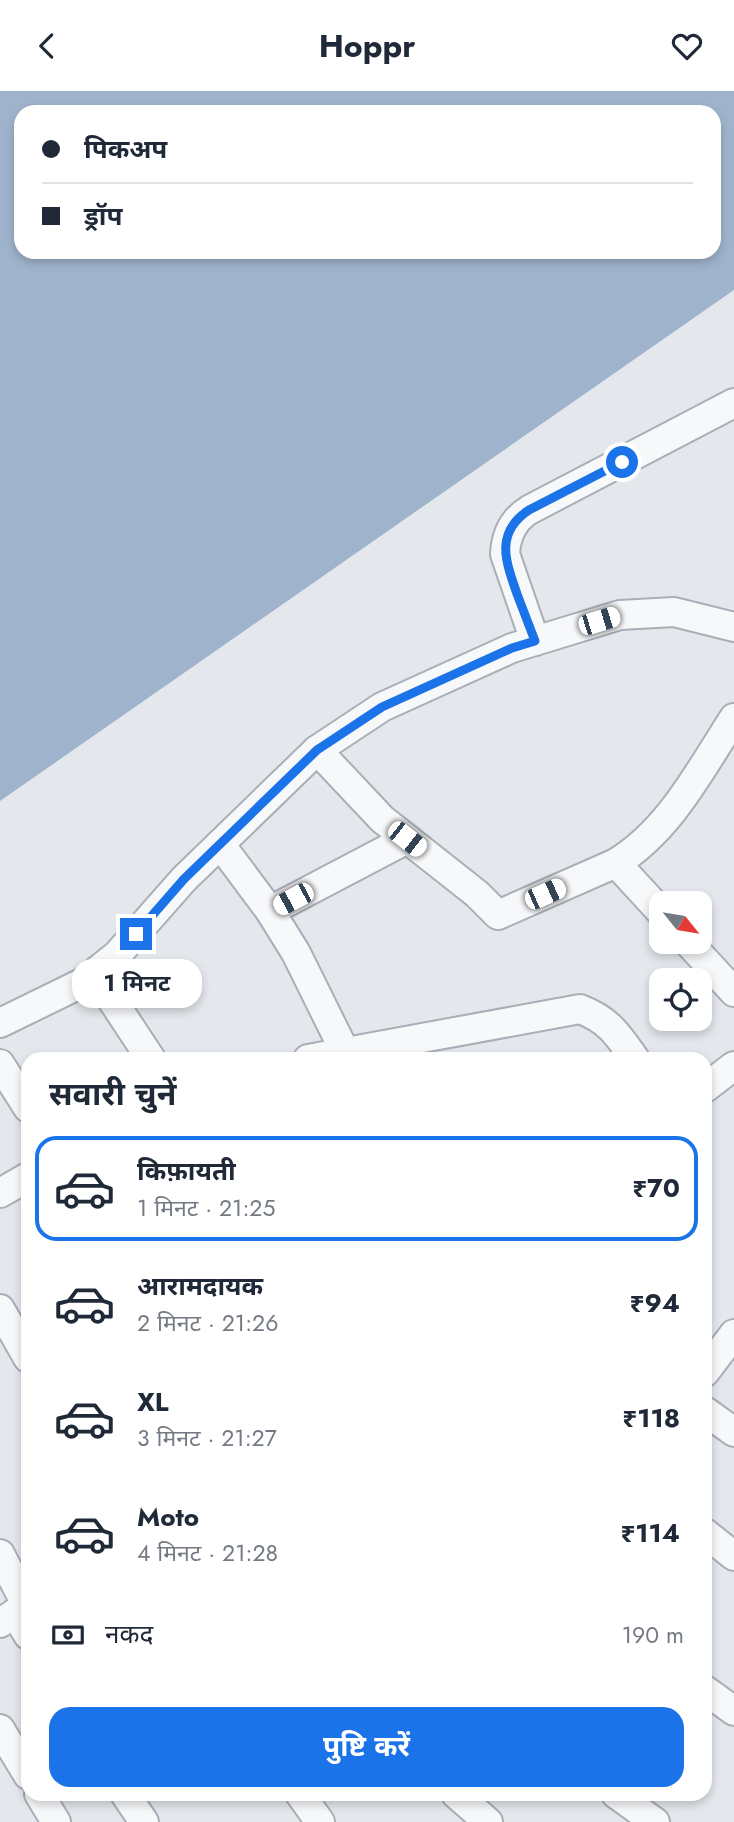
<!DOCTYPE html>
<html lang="hi">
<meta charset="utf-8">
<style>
body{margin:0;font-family:Jost,"Noto Sans Devanagari",sans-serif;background:#f2f2f3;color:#1f2937;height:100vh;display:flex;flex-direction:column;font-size:26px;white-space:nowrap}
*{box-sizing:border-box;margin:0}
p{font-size:23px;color:#747a83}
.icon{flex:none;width:38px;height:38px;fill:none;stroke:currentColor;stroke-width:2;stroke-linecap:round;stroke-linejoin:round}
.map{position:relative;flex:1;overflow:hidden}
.panel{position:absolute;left:21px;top:961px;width:691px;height:749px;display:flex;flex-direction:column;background:#fff;border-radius:21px;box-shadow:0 4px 10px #0003}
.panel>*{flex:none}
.hud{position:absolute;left:14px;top:14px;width:707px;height:154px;border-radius:21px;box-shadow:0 4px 10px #0003;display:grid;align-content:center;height:154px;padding:0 28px;background:#fff}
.needle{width:46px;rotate:120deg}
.fabs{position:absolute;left:649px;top:800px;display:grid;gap:14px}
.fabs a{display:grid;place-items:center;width:63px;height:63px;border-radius:14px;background:#fff;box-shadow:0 4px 10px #0003;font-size:35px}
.end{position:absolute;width:32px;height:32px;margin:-16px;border:9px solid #1a73e8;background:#fff;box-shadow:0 0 0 4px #fff}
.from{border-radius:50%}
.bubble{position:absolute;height:49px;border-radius:21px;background:#fff;box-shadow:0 4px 10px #0003;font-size:23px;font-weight:700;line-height:49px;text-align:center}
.car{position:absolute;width:21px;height:42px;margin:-21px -10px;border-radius:9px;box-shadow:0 0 5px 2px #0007;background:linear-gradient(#fff 24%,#345 0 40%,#fff 0 76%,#345 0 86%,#fff 0)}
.hud b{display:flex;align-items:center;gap:24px;height:66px;font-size:26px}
.hud b+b{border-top:2px solid #e0e1e3}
.hud i{width:18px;height:18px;background:#1f2937}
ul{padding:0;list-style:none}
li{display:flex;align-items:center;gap:21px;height:105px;margin:0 14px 10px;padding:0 14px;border:4px solid transparent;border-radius:21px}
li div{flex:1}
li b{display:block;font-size:26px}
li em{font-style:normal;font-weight:700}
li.on{border-color:#1a73e8}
li>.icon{width:63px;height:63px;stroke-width:1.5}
h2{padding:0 28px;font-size:32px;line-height:84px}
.pay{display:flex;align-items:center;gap:18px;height:77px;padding:0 28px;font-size:26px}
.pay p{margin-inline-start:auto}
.cta{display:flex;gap:14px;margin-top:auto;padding:14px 28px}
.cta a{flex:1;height:80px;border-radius:21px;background:#1a73e8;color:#fff;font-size:28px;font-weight:700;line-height:80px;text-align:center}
header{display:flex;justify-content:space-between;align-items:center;height:91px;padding:0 28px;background:#fff;font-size:32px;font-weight:700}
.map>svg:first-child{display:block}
.water{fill:#9fb4cc;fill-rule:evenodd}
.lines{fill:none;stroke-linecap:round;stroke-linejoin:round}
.minor-casing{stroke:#a9aeb7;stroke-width:32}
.minor{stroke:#f7f8fa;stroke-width:28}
.route{stroke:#1a73e8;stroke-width:9}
</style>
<header><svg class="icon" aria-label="back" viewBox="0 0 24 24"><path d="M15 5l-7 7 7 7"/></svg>Hoppr<svg class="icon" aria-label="heart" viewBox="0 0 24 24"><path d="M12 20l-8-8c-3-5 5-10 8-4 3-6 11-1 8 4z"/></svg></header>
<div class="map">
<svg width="734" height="1731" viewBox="0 0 734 1731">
<rect width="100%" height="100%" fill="#e4e7ec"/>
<!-- water -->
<path class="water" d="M 0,0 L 734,0 L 734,199 L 0,710 ZM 21,21 L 714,21 L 714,161 L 21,161 Z"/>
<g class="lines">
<defs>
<g id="minor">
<path d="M 535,550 L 505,463 C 506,445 513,429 529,419 L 734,312"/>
<path d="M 317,659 L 382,728 L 477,803 L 498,824 L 616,772 C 670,739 700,679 734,627"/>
<path d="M 220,753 L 270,820 L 296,862 L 345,961"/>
<path d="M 616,772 L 662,822"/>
<path d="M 270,820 L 407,748"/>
<path d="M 687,850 L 734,901"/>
<path d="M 95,883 L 151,968"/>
<path d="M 0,932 L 82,892 L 117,864 L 184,788 L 317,659 L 382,616 L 512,557 L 620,524 L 674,521 L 734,536"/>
<path d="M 308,968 L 580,918 C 609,929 618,944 635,968"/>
<path d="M 0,973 L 28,1017"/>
<path d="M 705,997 L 734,975"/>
<path d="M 0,1102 L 28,1086"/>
<path d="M 0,1218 L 28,1267"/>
<path d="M 705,1281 L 734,1243"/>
<path d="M 705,1320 L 734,1341"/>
<path d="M 705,1442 L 734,1465"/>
<path d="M 0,1463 L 27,1515"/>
<path d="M 15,1522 L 28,1544"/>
<path d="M 0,1532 L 28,1514"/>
<path d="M 705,1599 L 734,1620"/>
<path d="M 0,1638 L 28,1684"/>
<path d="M 39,1703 L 56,1731"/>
<path d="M 125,1703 L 144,1731"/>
<path d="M 300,1703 L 320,1731"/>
<path d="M 456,1703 L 488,1731"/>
<path d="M 616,1703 L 655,1731"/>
</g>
</defs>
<!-- minor casing -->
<use href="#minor" class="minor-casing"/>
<!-- minor -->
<use href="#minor" class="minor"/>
</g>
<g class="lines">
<!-- route -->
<path class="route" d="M 136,843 L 184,788 L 317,659 L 382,616 L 512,557 L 535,550 C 529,534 523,519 517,503 C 506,471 494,442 529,419 L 622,371"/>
</g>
</svg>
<div class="fabs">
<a><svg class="needle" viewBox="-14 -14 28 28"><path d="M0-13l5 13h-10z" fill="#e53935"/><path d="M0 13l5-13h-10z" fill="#747a83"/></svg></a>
<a><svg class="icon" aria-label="locate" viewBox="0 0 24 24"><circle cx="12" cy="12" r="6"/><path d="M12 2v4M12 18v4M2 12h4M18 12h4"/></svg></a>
</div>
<i class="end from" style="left:622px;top:371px"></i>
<i class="end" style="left:136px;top:843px"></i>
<div class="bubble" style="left:72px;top:868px;width:130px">1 मिनट</div>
<i class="car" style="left:599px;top:530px;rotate:73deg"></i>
<i class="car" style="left:407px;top:748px;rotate:128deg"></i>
<i class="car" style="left:545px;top:803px;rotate:66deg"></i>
<i class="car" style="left:293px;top:808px;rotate:242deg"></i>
<div class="hud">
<b><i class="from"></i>पिकअप</b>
<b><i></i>ड्रॉप</b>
</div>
<section class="panel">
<h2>सवारी चुनें</h2>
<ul>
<li class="on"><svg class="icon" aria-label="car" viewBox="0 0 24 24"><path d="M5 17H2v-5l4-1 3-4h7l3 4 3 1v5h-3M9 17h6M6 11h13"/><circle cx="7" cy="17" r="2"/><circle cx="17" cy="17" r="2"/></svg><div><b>किफ़ायती</b><p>1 मिनट · 21:25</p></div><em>₹70</em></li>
<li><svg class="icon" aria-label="car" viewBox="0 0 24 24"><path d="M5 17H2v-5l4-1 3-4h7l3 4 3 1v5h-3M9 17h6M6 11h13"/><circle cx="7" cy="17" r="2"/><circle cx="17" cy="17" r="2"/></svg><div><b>आरामदायक</b><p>2 मिनट · 21:26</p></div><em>₹94</em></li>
<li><svg class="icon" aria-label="car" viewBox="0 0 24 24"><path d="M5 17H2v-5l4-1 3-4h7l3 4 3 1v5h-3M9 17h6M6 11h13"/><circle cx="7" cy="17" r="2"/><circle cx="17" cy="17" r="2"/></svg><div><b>XL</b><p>3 मिनट · 21:27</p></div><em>₹118</em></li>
<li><svg class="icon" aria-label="car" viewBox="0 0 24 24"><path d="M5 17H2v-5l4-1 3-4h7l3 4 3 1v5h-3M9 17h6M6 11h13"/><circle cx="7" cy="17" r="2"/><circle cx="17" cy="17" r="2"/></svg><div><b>Moto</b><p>4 मिनट · 21:28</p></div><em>₹114</em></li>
</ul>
<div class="pay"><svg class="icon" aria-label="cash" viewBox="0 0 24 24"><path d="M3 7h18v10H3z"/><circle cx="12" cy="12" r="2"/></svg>नकद<p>190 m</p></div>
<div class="cta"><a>पुष्टि करें</a></div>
</section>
</div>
